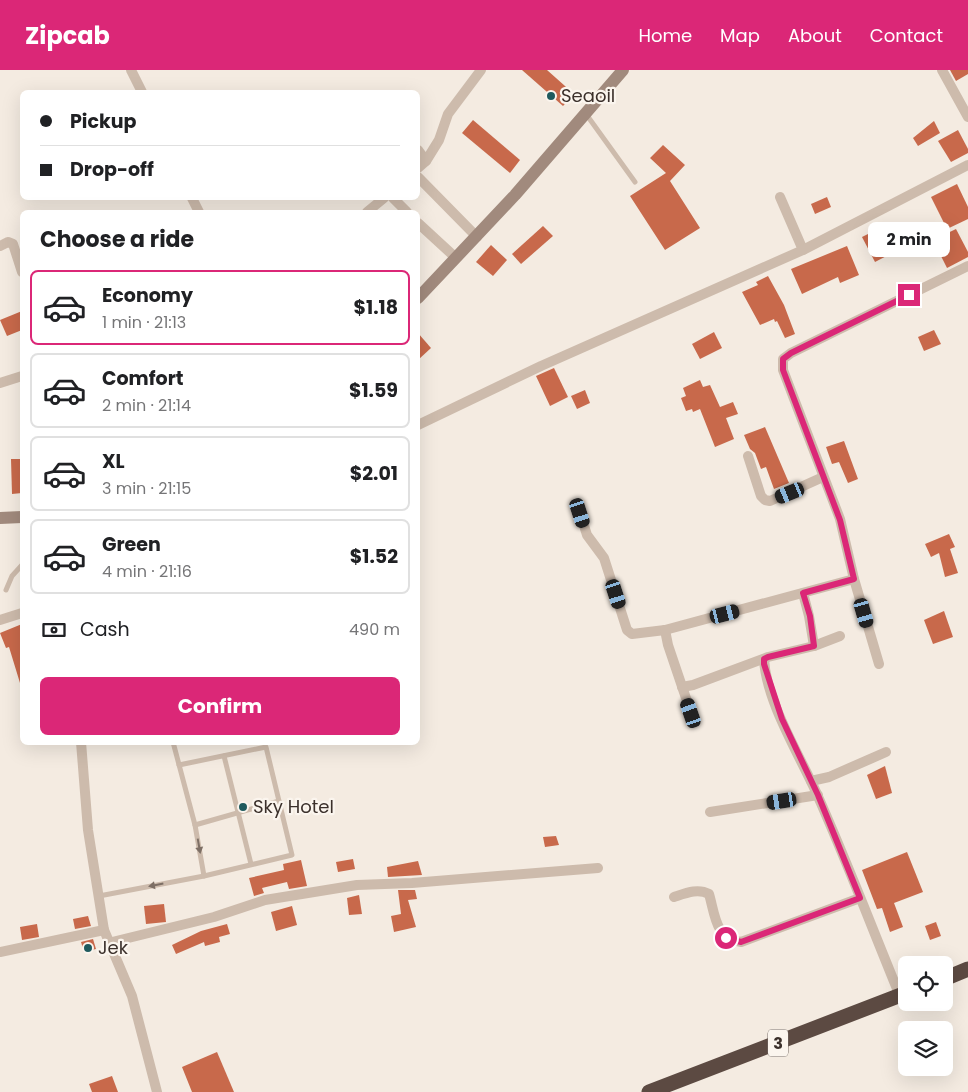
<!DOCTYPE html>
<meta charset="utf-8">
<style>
body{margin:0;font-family:Poppins,sans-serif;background:#f6f6f6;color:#202124;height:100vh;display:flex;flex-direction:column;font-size:19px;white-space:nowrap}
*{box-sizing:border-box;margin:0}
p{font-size:16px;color:#757577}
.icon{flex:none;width:28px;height:28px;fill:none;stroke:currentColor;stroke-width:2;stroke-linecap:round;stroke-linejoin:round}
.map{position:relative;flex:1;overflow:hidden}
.side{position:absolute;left:20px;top:140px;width:400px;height:535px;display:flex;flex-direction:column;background:#fff;border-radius:8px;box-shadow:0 5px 20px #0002}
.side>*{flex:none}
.top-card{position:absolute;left:20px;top:20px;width:400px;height:110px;border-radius:8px;box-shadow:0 5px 20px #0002;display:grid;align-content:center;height:110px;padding:0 20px;background:#fff}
.fabs{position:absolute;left:898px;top:886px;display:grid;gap:10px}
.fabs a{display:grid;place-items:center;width:55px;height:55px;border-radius:8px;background:#fff;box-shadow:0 5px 20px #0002;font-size:25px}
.end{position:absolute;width:22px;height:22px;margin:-11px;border:6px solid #db2777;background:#fff;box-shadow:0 0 0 2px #fff}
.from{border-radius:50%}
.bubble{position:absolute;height:35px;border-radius:8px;background:#fff;box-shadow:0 5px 20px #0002;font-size:16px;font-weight:700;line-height:35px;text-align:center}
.car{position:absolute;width:15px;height:30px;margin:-15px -8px;border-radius:6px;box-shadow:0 0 4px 1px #0007;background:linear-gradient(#222 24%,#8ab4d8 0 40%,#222 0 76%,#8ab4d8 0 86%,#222 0)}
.top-card b{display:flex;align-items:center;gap:18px;height:48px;font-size:19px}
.top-card b+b{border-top:1px solid #e0e0e0}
.top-card i{width:12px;height:12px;background:#202124}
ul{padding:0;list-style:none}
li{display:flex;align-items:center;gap:15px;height:75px;margin:0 10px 8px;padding:0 10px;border:2px solid #e0e0e0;border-radius:8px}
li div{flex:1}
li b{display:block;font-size:19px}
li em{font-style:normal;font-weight:700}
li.selected{border-color:#db2777}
li>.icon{width:45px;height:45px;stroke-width:1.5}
h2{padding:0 20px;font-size:22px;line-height:60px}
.pay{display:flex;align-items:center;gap:12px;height:55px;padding:0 20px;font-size:19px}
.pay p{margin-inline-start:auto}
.cta{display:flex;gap:10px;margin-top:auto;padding:10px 20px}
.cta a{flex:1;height:58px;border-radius:8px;background:#db2777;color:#fff;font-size:20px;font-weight:700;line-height:58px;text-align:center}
header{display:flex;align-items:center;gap:30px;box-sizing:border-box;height:70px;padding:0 25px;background:#db2777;color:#fff}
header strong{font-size:24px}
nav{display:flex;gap:28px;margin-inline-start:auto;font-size:18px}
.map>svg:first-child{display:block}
.building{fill:#c8694b}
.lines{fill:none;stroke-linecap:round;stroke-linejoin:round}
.lane{stroke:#cdbbac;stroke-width:5}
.street{stroke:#cdbbac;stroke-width:10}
.secondary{stroke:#a18a7d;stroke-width:12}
.highway{stroke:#5c4a42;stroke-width:15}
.oneway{fill:#7d6f65}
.route{stroke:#db2777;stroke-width:6}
.poi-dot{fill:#1f5a5e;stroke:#fbf5ee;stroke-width:2}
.labels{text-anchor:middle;stroke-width:4.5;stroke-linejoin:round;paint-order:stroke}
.shield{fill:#fbf5ee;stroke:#756b66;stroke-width:1}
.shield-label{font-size:16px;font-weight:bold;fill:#3b302b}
.poi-label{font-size:18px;fill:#3b302b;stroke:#fbf5ee;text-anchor:start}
</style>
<header>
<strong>Zipcab</strong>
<nav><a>Home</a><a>Map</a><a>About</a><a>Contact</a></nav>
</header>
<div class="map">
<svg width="968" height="1022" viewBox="0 0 968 1022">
<rect width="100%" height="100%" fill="#f4ebe1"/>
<!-- building -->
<g class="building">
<path d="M 522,0 L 547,0 L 574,24 L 563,36 Z"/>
<path d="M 950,0 L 968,0 L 968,4 L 956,11 Z"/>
<path d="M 473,50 L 520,90 L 510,103 L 462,63 Z"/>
<path d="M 934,51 L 940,63 L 918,76 L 913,68 Z"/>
<path d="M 958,60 L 968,79 L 968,83 L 951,92 L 938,71 Z"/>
<path d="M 663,75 L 685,95 L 670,111 L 700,158 L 665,180 L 630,126 L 666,103 L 650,88 Z"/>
<path d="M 957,114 L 968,137 L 968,149 L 947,159 L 931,127 Z"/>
<path d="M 827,127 L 831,137 L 815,144 L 811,134 Z"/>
<path d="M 886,155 L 898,180 L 875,192 L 862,167 Z"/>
<path d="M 543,156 L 553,166 L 521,194 L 512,184 Z"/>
<path d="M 956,159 L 968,182 L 968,187 L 947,198 L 933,170 Z"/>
<path d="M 491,175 L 507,190 L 493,206 L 476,192 Z"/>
<path d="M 847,176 L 859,205 L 840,213 L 838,207 L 802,224 L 791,199 Z"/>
<path d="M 768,206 L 784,235 L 795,264 L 785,268 L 777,251 L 775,252 L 774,249 L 760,255 L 742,222 L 758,215 L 756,212 Z"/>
<path d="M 22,241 L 22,260 L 7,266 L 0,250 Z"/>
<path d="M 934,260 L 941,274 L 924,281 L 918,267 Z"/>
<path d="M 714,262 L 722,278 L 700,289 L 692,274 Z"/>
<path d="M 418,263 L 431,278 L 418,290 Z"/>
<path d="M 554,298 L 568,327 L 550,336 L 536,306 Z"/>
<path d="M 700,310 L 703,317 L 710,315 L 720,337 L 733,332 L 738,344 L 726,348 L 734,369 L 715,377 L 700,339 L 693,342 L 692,339 L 686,341 L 681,328 L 686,326 L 683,318 Z"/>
<path d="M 585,320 L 590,333 L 577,339 L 571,326 Z"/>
<path d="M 765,357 L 789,413 L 774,419 L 766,397 L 761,399 L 755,383 L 750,379 L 744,365 Z"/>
<path d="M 844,371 L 858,409 L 848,413 L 839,392 L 832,394 L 826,377 Z"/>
<path d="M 11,389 L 21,389 L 22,423 L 12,424 Z"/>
<path d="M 949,464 L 955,477 L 950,479 L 958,503 L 945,507 L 939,483 L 931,487 L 925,474 Z"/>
<path d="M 944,541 L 953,567 L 933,574 L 924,550 Z"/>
<path d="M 22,554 L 22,612 L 20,613 L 9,577 L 6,578 L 0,563 Z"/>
<path d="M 885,696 L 892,723 L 876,729 L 867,705 Z"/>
<path d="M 556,766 L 559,775 L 545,777 L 543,767 Z"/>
<path d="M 907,782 L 923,822 L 894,833 L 903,857 L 890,862 L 882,838 L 877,839 L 862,800 Z"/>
<path d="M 353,789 L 355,799 L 338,802 L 336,792 Z"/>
<path d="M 301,790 L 307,816 L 289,819 L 287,812 L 262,818 L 264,823 L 254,826 L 249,808 L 284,800 L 283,794 Z"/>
<path d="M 418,791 L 422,805 L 388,807 L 387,797 Z"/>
<path d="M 398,820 L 415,820 L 417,829 L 408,830 L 416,857 L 394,862 L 391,846 L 401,844 Z"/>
<path d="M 359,825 L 362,844 L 349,845 L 347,828 Z"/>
<path d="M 164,834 L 166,852 L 146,854 L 144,836 Z"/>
<path d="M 292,836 L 297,855 L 276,861 L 271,842 Z"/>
<path d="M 88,846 L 91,856 L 75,859 L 73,849 Z"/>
<path d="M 936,852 L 941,866 L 930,870 L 925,856 Z"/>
<path d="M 37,854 L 39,867 L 22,870 L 20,857 Z"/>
<path d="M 227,854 L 230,864 L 219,867 L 220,872 L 205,876 L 204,872 L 176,884 L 172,875 L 201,861 Z"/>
<path d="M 93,869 L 96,879 L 84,882 L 81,872 Z"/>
<path d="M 217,982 L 234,1022 L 192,1022 L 182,997 Z"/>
<path d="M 112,1006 L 118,1022 L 92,1022 L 89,1014 Z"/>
</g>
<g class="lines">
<!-- lane -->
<g class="lane">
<path d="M 586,44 L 635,112"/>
<path d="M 6,520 L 12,506 L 22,495"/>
<path d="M 173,672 L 195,755 L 204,806"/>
<path d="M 224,686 L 251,794"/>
<path d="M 195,755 L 279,731"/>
<path d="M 99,826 L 204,806 L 292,785 L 266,677 L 179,695"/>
</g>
<!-- street -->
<g class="street">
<path d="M 131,0 L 142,22"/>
<path d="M 942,0 L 968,47"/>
<path d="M 418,80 L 426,91"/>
<path d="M 418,98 L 426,91 L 439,70 L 448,44 L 481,0"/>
<path d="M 418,107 L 477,167"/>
<path d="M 780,127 L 803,180"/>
<path d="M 192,128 L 199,142"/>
<path d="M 393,128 L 407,142"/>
<path d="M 367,142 L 384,128"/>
<path d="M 418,153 L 456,188"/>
<path d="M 0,176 L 8,172 L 13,174 L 22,202"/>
<path d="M 0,313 L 22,306"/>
<path d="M 418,355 L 541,296 L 803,180 L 968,95"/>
<path d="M 748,386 L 761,426 L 765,430 L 770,431 L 823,407"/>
<path d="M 580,443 L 587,465 L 604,488 L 627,560 L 632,564 L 665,560 L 854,509"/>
<path d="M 803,523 L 809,546 L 814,576"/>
<path d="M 0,550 L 22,543"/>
<path d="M 665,560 L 668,575 L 691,643"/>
<path d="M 764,589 C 766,631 799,684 816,722 C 846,789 872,858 900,926"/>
<path d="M 879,594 L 854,509 L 840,449 L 783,300 L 783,289 L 791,283 L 968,196"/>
<path d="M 682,617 L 693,615 L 768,587 L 814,576 L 840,566"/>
<path d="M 81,672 L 88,760 L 104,860 L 132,926 L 157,1022"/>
<path d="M 811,711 L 829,707 L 886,682"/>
<path d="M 710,742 L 818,725"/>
<path d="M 674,827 C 686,823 698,818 709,824 C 715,844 715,869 741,872 L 860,828"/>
<path d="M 108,873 L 214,847 L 265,830 L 357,815 L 412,813 L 598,798"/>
<path d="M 0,882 L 104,860"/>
</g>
<!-- secondary -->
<g class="secondary">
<path d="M 418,228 L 515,125 L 623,0"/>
<path d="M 0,448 L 22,447"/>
</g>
<!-- highway -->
<g class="highway">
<path d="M 944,909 L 968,899"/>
<path d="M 649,1022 L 906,923"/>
</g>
</g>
<!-- one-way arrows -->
<defs><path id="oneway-solid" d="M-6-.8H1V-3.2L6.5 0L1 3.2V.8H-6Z" transform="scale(1.25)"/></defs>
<g class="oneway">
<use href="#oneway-solid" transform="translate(199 776) rotate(80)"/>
<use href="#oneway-solid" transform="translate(156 815) rotate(169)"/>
</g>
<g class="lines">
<!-- route -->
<path class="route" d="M 726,868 L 741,872 L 860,828 L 818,725 L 782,649 L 764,594 L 764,589 L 768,587 L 814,576 L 810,546 L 803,523 L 854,509 L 840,450 L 783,300 L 783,289 L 791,283 L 909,225"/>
</g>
<!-- markers -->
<g class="poi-dot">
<circle cx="551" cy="26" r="5"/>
<circle cx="243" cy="737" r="5"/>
<circle cx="88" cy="878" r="5"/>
</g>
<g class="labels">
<!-- shield labels -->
<rect class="shield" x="768" y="959.5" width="20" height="27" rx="4"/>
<g class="shield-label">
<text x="778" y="979">3</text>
</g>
<!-- poi labels -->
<g class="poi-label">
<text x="561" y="32">Seaoil</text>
<text x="253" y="743">Sky Hotel</text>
<text x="98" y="884">Jek</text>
</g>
</g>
</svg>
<div class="fabs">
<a><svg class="icon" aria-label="locate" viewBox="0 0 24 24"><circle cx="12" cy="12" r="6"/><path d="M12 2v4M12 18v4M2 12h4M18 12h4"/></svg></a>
<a><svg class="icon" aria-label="layers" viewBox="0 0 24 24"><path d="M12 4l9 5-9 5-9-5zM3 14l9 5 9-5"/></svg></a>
</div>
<i class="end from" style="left:726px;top:868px"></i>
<i class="end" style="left:909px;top:225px"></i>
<div class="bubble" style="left:868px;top:152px;width:82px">2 min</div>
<i class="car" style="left:790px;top:423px;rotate:248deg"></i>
<i class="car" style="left:580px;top:443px;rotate:162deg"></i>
<i class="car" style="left:616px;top:524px;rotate:162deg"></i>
<i class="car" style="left:864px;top:543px;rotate:164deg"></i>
<i class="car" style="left:725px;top:544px;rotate:76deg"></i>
<i class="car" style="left:691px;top:643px;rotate:341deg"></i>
<i class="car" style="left:782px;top:731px;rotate:261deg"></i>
<div class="top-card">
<b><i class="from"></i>Pickup</b>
<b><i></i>Drop-off</b>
</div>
<section class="side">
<h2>Choose a ride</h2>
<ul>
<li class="selected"><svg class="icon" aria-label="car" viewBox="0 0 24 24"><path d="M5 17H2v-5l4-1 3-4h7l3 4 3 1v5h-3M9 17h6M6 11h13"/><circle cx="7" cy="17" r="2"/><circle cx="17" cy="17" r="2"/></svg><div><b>Economy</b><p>1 min · 21:13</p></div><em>$1.18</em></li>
<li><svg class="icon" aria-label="car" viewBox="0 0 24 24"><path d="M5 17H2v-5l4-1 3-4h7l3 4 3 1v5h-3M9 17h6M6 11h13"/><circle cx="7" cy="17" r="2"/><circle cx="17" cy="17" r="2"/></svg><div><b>Comfort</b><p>2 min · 21:14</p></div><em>$1.59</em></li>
<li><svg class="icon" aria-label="car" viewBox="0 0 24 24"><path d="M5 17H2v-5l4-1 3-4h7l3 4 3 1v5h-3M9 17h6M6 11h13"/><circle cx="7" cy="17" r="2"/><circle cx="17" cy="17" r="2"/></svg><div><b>XL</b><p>3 min · 21:15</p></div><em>$2.01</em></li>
<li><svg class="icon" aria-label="car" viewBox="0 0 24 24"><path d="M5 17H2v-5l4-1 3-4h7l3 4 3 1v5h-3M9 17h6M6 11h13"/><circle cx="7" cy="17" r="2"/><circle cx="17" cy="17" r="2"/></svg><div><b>Green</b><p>4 min · 21:16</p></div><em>$1.52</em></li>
</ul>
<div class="pay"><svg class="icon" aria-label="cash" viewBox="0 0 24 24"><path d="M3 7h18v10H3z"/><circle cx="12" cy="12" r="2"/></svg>Cash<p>490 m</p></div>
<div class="cta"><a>Confirm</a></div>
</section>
</div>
